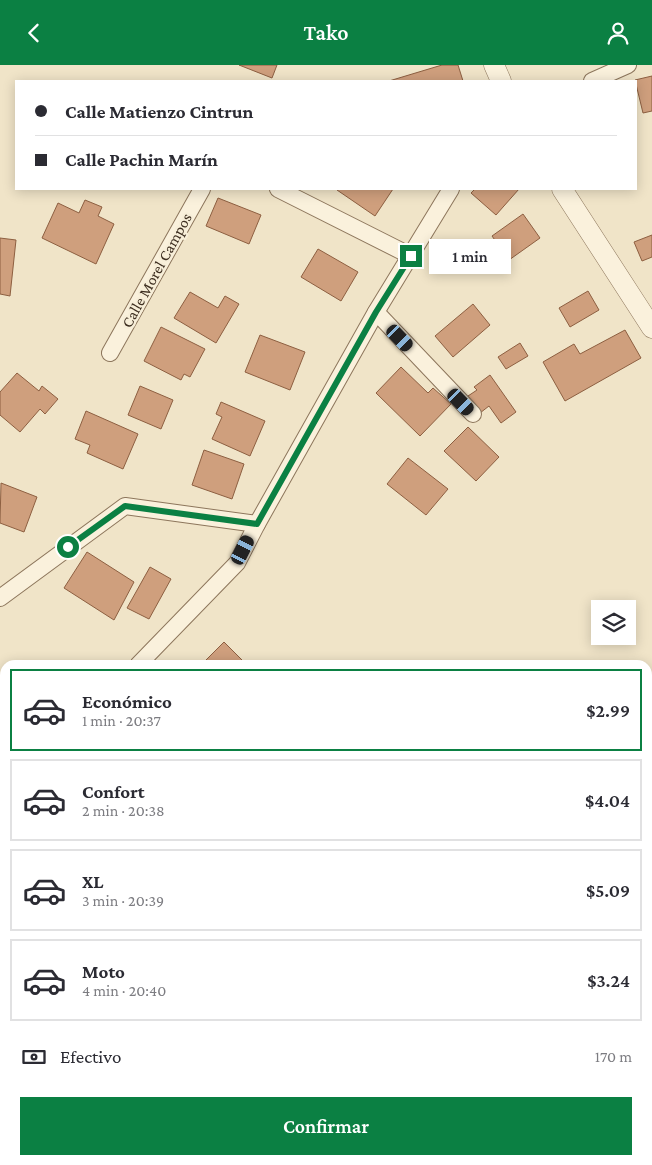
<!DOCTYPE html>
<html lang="es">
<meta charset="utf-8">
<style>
body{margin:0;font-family:"Crimson Pro",serif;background:#f2f2f3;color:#2b2b33;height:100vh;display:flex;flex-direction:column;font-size:19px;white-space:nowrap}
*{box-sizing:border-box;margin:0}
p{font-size:16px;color:#7c7c81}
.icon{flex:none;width:28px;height:28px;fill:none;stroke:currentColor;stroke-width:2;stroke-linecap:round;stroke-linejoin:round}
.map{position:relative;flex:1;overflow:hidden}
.drawer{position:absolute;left:0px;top:595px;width:652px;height:505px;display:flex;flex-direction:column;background:#fff;border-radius:15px 15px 0 0;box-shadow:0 2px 12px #0003}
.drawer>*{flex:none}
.hud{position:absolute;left:15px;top:15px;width:622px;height:110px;border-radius:0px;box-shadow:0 2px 12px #0003;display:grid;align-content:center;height:110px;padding:0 20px;background:#fff}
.buttons{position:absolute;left:591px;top:535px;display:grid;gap:10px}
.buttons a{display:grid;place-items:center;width:45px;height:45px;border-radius:0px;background:#fff;box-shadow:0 2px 12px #0003;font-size:25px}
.end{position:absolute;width:22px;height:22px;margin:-11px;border:6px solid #0b8043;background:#fff;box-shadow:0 0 0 2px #fff}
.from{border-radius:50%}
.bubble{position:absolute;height:35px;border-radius:0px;background:#fff;box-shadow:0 2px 12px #0003;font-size:16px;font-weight:600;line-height:35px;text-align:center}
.car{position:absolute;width:15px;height:30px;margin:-15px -8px;border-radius:6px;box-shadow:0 0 4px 1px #0007;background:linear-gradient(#222 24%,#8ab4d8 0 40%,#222 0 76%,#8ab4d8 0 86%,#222 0)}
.hud b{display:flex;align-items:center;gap:18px;height:48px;font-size:19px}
.hud b+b{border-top:1px solid #e1e1e2}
.hud i{width:12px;height:12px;background:#2b2b33}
ul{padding:9px 0 0;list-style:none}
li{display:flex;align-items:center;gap:15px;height:82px;margin:0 10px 8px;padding:0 10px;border:2px solid #e1e1e2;border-radius:0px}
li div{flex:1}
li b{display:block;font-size:19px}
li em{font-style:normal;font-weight:600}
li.on{border-color:#0b8043}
li>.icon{width:45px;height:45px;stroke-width:1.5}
.pay{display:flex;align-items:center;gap:12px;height:55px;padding:0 20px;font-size:19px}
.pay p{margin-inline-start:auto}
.primary-button{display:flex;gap:10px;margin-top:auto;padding:10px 20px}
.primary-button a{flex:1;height:58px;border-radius:0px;background:#0b8043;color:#fff;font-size:20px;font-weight:600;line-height:58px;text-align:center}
header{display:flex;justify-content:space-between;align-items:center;height:65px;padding:0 20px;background:#0b8043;color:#fff;font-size:22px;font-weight:600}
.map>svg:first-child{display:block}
.building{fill:#cf9f7d;stroke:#8d5f41}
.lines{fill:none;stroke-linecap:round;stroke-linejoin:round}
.minor-casing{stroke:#8d765c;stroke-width:18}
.tertiary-casing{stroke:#8d765c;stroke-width:21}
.minor{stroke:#faf1dc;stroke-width:16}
.tertiary{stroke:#faf1dc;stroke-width:20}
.route{stroke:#0b8043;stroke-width:6}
.labels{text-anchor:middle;stroke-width:4.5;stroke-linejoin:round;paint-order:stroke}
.street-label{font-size:16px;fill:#3d2e20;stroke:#f7eed8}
</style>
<header><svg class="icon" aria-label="back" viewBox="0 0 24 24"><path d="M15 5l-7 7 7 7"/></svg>Tako<svg class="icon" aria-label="person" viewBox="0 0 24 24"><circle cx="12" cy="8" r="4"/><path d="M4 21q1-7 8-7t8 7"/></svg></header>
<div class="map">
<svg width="652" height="1100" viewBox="0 0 652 1100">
<rect width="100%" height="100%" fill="#f0e4c8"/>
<!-- building -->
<g class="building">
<path d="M 239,0 L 277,0 L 272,13 Z"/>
<path d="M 442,0 L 458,0 L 463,16 L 389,16 Z"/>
<path d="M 652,11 L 652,46 L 643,48 L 635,15 Z"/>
<path d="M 338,124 L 393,124 L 375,151 L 337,125 Z"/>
<path d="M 475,124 L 519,124 L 496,150 L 471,128 Z"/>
<path d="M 218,133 L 261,150 L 249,179 L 206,161 Z"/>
<path d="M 85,135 L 102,142 L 98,151 L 114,159 L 96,199 L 42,173 L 58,138 L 79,148 Z"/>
<path d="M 523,149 L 540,173 L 509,195 L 492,171 Z"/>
<path d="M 652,170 L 652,192 L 642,196 L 634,177 Z"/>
<path d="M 0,173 L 16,175 L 10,231 L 0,229 Z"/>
<path d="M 318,184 L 358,207 L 341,236 L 301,212 Z"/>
<path d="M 588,226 L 599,245 L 570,262 L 559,243 Z"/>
<path d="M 190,227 L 218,243 L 225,231 L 239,239 L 216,278 L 174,253 Z"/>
<path d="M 473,239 L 490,260 L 453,292 L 435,271 Z"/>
<path d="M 161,262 L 205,284 L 190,312 L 184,309 L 181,315 L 144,296 Z"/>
<path d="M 625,265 L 641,293 L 565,336 L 543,297 L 574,279 L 580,289 Z"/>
<path d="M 260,270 L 305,287 L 290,325 L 245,307 Z"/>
<path d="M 520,278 L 528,291 L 506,304 L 498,292 Z"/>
<path d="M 401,302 L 428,328 L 433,323 L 451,339 L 420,371 L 376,328 Z"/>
<path d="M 17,308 L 39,326 L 42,321 L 58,334 L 45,349 L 40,344 L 20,367 L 0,350 L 0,327 Z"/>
<path d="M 490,310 L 516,347 L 501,358 L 489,341 L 480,348 L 468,331 L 477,325 L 474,322 Z"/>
<path d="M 140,321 L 173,335 L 161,364 L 128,350 Z"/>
<path d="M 221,337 L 265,356 L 250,391 L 212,374 L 222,352 L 216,349 Z"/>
<path d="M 86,346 L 138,369 L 123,404 L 87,388 L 90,380 L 75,374 Z"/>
<path d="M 468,362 L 499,392 L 476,416 L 444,386 Z"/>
<path d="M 204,385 L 244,399 L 232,434 L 192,420 Z"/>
<path d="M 408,393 L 448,424 L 426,450 L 387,419 Z"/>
<path d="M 1,418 L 37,432 L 24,467 L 0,458 Z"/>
<path d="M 87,487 L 134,517 L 114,555 L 64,523 Z"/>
<path d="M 150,502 L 171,514 L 149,554 L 127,543 Z"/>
<path d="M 224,577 L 247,600 L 201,600 Z"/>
<path d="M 0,1026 L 5,1028 L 4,1068 L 0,1067 Z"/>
<path d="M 63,1095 L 114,1095 L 111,1100 L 61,1100 Z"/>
</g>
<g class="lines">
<defs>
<g id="minor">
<path d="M 592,16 L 628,0"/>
<path d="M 278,124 L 411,191"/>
<path d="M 376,247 L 473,349"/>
<path d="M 110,288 L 202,124"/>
<path d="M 0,533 L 125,441 L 257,459"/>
<path d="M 138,600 L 237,498 L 257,459 L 376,247 L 451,124"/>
<path d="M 0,736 L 5,731"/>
</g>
<g id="tertiary">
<path d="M 494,0 L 501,16"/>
<path d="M 562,124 L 652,263"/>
<path d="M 0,975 L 5,977"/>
<path d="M 338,1095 L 349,1100"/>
</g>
</defs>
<!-- minor casing -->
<use href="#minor" class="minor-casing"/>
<!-- tertiary casing -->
<use href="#tertiary" class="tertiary-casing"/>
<!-- minor -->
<use href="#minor" class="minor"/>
<!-- tertiary -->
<use href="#tertiary" class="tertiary"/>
</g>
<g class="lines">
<!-- route -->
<path class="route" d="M 68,482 L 125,441 L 257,459 L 376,247 L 411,191"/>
</g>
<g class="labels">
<!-- street labels -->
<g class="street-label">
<text transform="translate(156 205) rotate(-61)" y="6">Calle Morel Campos</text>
</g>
</g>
</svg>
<div class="buttons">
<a><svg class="icon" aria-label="layers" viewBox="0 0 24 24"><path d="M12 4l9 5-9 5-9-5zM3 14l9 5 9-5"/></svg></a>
</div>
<i class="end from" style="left:68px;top:482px"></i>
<i class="end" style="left:411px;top:191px"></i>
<div class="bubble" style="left:429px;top:174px;width:82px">1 min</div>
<i class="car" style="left:400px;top:273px;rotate:136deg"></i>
<i class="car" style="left:461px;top:337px;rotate:136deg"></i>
<i class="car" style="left:243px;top:485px;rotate:27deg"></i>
<div class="hud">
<b><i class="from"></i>Calle Matienzo Cintrun</b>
<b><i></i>Calle Pachin Marín</b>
</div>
<section class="drawer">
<ul>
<li class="on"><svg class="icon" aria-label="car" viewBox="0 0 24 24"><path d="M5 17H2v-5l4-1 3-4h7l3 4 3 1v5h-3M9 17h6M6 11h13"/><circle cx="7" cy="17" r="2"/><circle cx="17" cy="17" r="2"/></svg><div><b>Económico</b><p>1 min · 20:37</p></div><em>$2.99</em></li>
<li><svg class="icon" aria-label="car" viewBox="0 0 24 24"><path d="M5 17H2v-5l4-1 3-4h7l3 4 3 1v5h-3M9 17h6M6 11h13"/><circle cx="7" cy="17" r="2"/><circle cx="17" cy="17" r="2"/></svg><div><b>Confort</b><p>2 min · 20:38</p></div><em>$4.04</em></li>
<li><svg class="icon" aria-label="car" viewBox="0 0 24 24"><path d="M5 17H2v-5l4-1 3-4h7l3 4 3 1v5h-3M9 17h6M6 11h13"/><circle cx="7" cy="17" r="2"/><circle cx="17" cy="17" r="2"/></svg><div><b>XL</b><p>3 min · 20:39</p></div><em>$5.09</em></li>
<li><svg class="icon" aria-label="car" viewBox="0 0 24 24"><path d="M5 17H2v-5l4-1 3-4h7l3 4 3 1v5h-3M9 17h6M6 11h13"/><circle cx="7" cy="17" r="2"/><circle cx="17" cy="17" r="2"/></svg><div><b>Moto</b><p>4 min · 20:40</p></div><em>$3.24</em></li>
</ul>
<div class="pay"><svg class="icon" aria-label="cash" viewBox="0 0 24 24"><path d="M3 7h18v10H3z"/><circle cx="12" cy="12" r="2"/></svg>Efectivo<p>170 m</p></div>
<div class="primary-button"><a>Confirmar</a></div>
</section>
</div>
